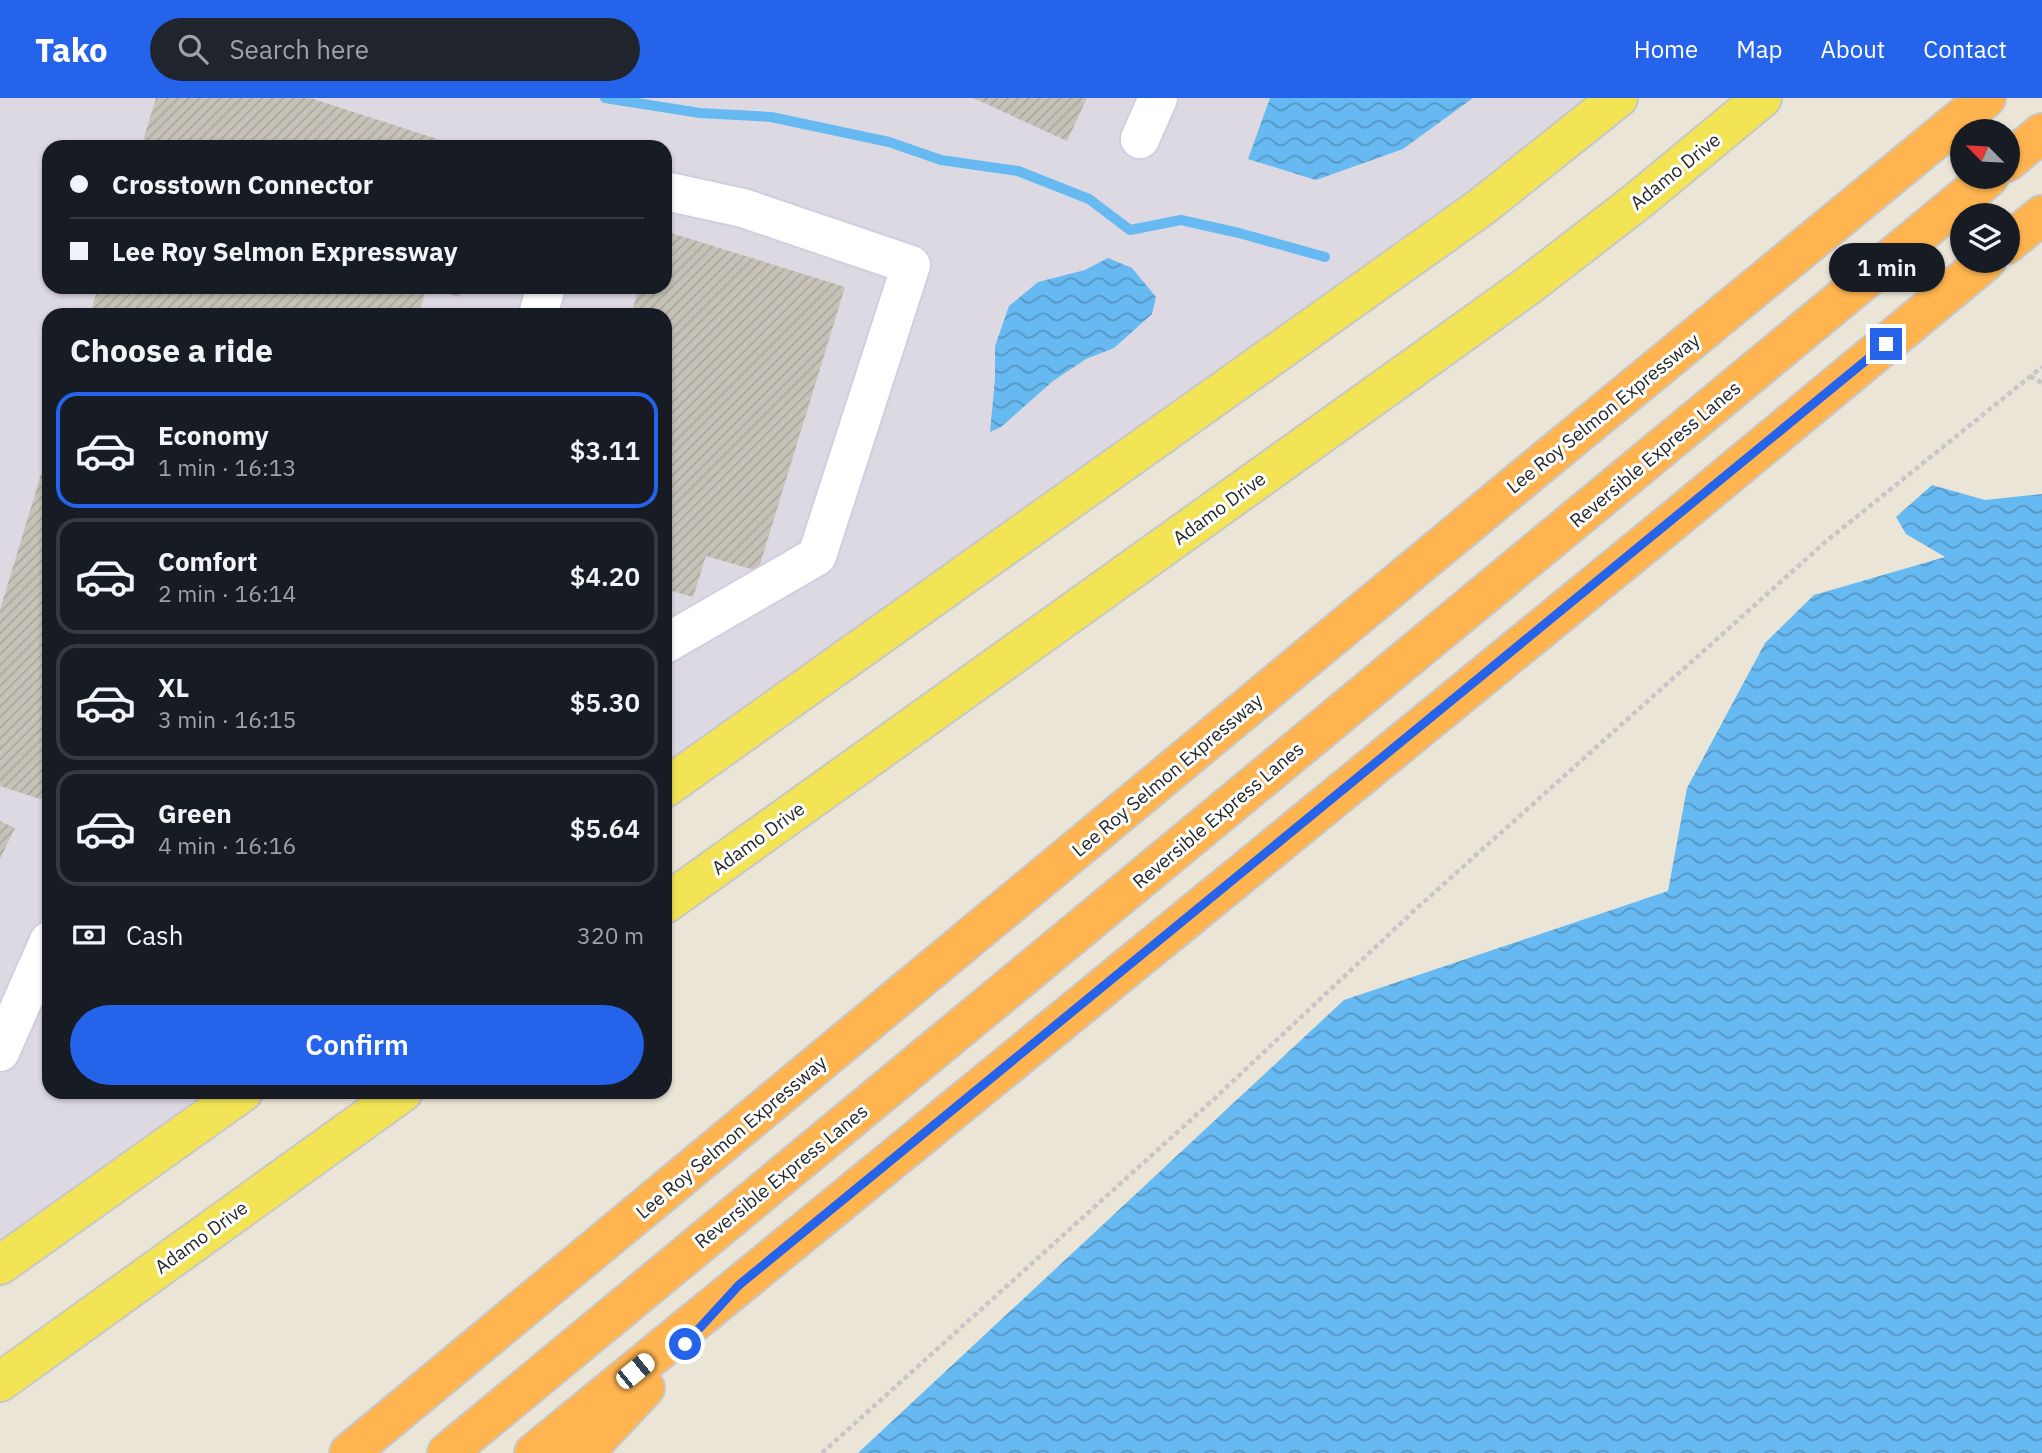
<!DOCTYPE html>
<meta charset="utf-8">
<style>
body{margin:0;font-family:"IBM Plex Sans",sans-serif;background:#20242c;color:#f1f3f6;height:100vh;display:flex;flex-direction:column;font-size:26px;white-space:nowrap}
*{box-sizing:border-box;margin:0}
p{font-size:23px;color:#9ea1a6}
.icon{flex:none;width:38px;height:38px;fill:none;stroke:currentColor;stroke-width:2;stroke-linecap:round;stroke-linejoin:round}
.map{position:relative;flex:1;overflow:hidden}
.drawer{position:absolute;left:42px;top:210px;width:630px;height:791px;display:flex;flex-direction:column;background:#171b24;border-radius:21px;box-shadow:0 2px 5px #0004}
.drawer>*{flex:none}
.banner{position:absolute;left:42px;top:42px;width:630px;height:154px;border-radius:21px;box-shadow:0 2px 5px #0004;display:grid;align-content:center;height:154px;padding:0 28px;background:#171b24}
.needle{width:46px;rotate:294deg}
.tools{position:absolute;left:1950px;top:21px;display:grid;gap:14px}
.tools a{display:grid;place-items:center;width:70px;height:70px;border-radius:50%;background:#171b24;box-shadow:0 2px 5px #0004;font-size:35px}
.end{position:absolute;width:32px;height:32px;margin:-16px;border:9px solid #2563eb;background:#fff;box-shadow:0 0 0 4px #fff}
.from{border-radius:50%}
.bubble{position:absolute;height:49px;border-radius:24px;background:#171b24;box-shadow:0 2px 5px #0004;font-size:23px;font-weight:600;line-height:49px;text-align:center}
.car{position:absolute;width:21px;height:42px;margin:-21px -10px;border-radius:9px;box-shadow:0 0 5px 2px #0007;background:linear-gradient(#fff 24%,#345 0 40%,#fff 0 76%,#345 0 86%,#fff 0)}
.banner b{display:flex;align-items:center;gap:24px;height:66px;font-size:26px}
.banner b+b{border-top:2px solid #363941}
.banner i{width:18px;height:18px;background:#f1f3f6}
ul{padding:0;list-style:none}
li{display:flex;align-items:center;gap:21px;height:116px;margin:0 14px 10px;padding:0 14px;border:4px solid #363941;border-radius:21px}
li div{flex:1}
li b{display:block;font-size:26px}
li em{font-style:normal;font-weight:600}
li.selected{border-color:#2563eb}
li>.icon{width:63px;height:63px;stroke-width:1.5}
h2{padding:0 28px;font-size:32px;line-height:84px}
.pay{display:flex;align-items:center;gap:18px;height:77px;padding:0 28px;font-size:26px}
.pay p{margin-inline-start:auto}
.cta{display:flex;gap:14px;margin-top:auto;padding:14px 28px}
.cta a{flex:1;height:80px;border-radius:42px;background:#2563eb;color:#fff;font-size:28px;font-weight:600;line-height:80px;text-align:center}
header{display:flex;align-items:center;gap:42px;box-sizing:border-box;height:98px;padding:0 35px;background:#2563eb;color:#fff}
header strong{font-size:33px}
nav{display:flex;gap:38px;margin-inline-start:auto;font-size:24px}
.search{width:490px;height:63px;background:#20242c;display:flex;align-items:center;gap:18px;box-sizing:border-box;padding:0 24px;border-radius:38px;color:#9ea1a6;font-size:26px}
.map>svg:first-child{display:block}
.industrial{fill:#ddd9e2;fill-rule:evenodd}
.water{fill:url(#water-waves)}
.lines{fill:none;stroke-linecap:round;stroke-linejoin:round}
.stream{stroke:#67b9f1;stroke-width:10}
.building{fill:url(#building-hatch)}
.minor-casing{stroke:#cecfe1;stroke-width:42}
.major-casing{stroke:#c7c7c7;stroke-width:42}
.highway-casing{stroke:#c7c7c7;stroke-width:42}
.path{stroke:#c7c7c7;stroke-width:4.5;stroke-dasharray:5 3.5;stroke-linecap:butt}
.minor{stroke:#fff;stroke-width:38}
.major{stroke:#f3e455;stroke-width:38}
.highway{stroke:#ffb44f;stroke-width:38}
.route{stroke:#2563eb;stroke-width:9}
.labels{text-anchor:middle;stroke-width:6;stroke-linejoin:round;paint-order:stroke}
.street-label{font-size:19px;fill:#272727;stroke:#fff}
</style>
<header>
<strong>Tako</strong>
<div class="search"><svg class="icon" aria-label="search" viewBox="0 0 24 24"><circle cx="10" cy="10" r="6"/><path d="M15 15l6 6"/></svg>Search here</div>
<nav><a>Home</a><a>Map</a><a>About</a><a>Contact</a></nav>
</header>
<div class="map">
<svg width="2042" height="1355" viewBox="0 0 2042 1355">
<defs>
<pattern id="water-waves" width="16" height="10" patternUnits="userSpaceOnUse" patternTransform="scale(1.75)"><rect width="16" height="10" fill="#67b9f1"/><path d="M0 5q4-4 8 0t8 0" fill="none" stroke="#5596c3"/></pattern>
<pattern id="building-hatch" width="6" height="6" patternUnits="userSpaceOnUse" patternTransform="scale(1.75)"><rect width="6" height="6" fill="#c6c2b8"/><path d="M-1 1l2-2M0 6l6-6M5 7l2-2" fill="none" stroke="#aaa79e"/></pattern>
</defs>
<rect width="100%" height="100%" fill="#ebe5d8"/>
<!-- industrial -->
<path class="industrial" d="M 0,0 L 1604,0 L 665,679 L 665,217 L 49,217 L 49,994 L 216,994 L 0,1141 ZM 49,49 L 665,49 L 665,189 L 49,189 Z"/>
<!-- water -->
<g class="water">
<path d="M 1270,0 L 1473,0 L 1403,51 L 1316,82 L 1248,61 Z"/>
<path d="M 1108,160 L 1132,170 L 1156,199 L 1152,216 L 1114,250 L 1086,261 L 1053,283 L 1001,329 L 990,334 L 995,281 L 995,248 L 1009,208 L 1038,184 L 1085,172 Z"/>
<path d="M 1932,387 L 1985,402 L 2042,396 L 2042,1355 L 858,1355 L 1344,902 L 1668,793 L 1687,690 L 1765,545 L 1814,497 L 1945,459 L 1906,436 L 1896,419 Z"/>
</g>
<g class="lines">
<!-- stream -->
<path class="stream" d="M 605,0 L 700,15 L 771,19 L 889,44 L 941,62 L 1018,73 L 1089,101 L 1130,132 L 1181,122 L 1239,135 L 1325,159"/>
</g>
<!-- building -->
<g class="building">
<path d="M 156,0 L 310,0 L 462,49 L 141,49 Z"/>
<path d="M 973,0 L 1087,0 L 1067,43 Z"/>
<path d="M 665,133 L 845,189 L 758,473 L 706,458 L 693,499 L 665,491 L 665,217 L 631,217 L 639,189 L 665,189 Z"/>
<path d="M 98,189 L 427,189 L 418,217 L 90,217 Z"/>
<path d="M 427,189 L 463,189 L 460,199 Z"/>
<path d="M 48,353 L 49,353 L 49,704 L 0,688 L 0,512 Z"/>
<path d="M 0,723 L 15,730 L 0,761 Z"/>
</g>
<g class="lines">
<defs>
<g id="minor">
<path d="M 1140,41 L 1158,0"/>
<path d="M 665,93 L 743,110 L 911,167 L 817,458 L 665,546"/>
<path d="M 538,217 L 546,189"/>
<path d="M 0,954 L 49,843"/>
</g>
<g id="major">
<path d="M 665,690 L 1480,110 L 1618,0"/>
<path d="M 665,806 L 1529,187 L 1639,102 L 1762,0"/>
<path d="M 0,1167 L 243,994"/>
<path d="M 0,1284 L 403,994"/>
</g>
<g id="highway">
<path d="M 2007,64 L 2042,35"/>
<path d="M 2007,146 L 2042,117"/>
<path d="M 349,1355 L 1519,384 L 1986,0"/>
<path d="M 447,1355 L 1989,79"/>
<path d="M 534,1355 L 1668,427 L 1986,163"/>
<path d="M 584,1355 L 645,1290"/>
</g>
</defs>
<!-- minor casing -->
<use href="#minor" class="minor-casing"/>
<!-- major casing -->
<use href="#major" class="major-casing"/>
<!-- highway casing -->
<use href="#highway" class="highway-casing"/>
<!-- path -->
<g class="path">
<path d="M 2030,278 L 2042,285"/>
<path d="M 822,1355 L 1214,1001 L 1417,810 L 1824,445 L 2042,269"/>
</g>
<!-- minor -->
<use href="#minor" class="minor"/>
<!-- major -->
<use href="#major" class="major"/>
<!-- highway -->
<use href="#highway" class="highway"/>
</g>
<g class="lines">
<!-- route -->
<path class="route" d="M 685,1246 L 739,1187 L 1886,246"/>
</g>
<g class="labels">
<!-- street labels -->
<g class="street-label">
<text transform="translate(1675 73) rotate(-39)" y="7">Adamo Drive</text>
<text transform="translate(1603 315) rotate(-39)" y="7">Lee Roy Selmon Expressway</text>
<text transform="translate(1655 356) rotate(-40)" y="7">Reversible Express Lanes</text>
<text transform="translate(1219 410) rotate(-36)" y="7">Adamo Drive</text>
<text transform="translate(1167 677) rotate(-40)" y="7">Lee Roy Selmon Expressway</text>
<text transform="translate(1218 717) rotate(-40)" y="7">Reversible Express Lanes</text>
<text transform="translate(758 740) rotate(-36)" y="7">Adamo Drive</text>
<text transform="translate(731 1039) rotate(-40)" y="7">Lee Roy Selmon Expressway</text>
<text transform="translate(781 1078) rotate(-39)" y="7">Reversible Express Lanes</text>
<text transform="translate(201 1139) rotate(-36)" y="7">Adamo Drive</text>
</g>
</g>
</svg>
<div class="tools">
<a><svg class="needle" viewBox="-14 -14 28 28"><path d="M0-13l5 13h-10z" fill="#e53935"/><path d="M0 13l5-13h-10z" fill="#9ea1a6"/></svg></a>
<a><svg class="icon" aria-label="layers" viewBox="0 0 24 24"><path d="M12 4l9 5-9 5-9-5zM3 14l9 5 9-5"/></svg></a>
</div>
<i class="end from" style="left:685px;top:1246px"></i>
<i class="end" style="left:1886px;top:246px"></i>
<div class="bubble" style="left:1829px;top:145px;width:116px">1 min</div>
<i class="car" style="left:635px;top:1273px;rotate:51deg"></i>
<div class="banner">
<b><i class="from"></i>Crosstown Connector</b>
<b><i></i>Lee Roy Selmon Expressway</b>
</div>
<section class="drawer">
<h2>Choose a ride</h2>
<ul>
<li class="selected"><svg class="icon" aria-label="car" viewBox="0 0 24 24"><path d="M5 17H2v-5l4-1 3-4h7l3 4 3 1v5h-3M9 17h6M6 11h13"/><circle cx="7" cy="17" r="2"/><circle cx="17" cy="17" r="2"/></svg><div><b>Economy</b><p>1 min · 16:13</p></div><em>$3.11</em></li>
<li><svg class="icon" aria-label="car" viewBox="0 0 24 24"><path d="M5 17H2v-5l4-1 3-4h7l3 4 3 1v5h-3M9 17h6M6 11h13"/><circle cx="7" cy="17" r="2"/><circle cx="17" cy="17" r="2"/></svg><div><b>Comfort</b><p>2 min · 16:14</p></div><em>$4.20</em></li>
<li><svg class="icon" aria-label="car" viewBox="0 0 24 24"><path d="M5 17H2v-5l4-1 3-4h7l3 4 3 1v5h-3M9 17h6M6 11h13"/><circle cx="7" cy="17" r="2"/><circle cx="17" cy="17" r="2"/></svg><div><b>XL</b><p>3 min · 16:15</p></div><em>$5.30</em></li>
<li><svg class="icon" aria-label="car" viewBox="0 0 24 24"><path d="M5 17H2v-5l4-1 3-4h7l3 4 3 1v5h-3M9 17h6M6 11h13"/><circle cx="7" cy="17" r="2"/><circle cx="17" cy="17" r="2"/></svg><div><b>Green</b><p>4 min · 16:16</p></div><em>$5.64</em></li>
</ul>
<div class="pay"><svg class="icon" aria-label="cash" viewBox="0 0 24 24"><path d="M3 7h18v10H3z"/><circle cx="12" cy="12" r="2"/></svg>Cash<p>320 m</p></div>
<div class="cta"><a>Confirm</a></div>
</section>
</div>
